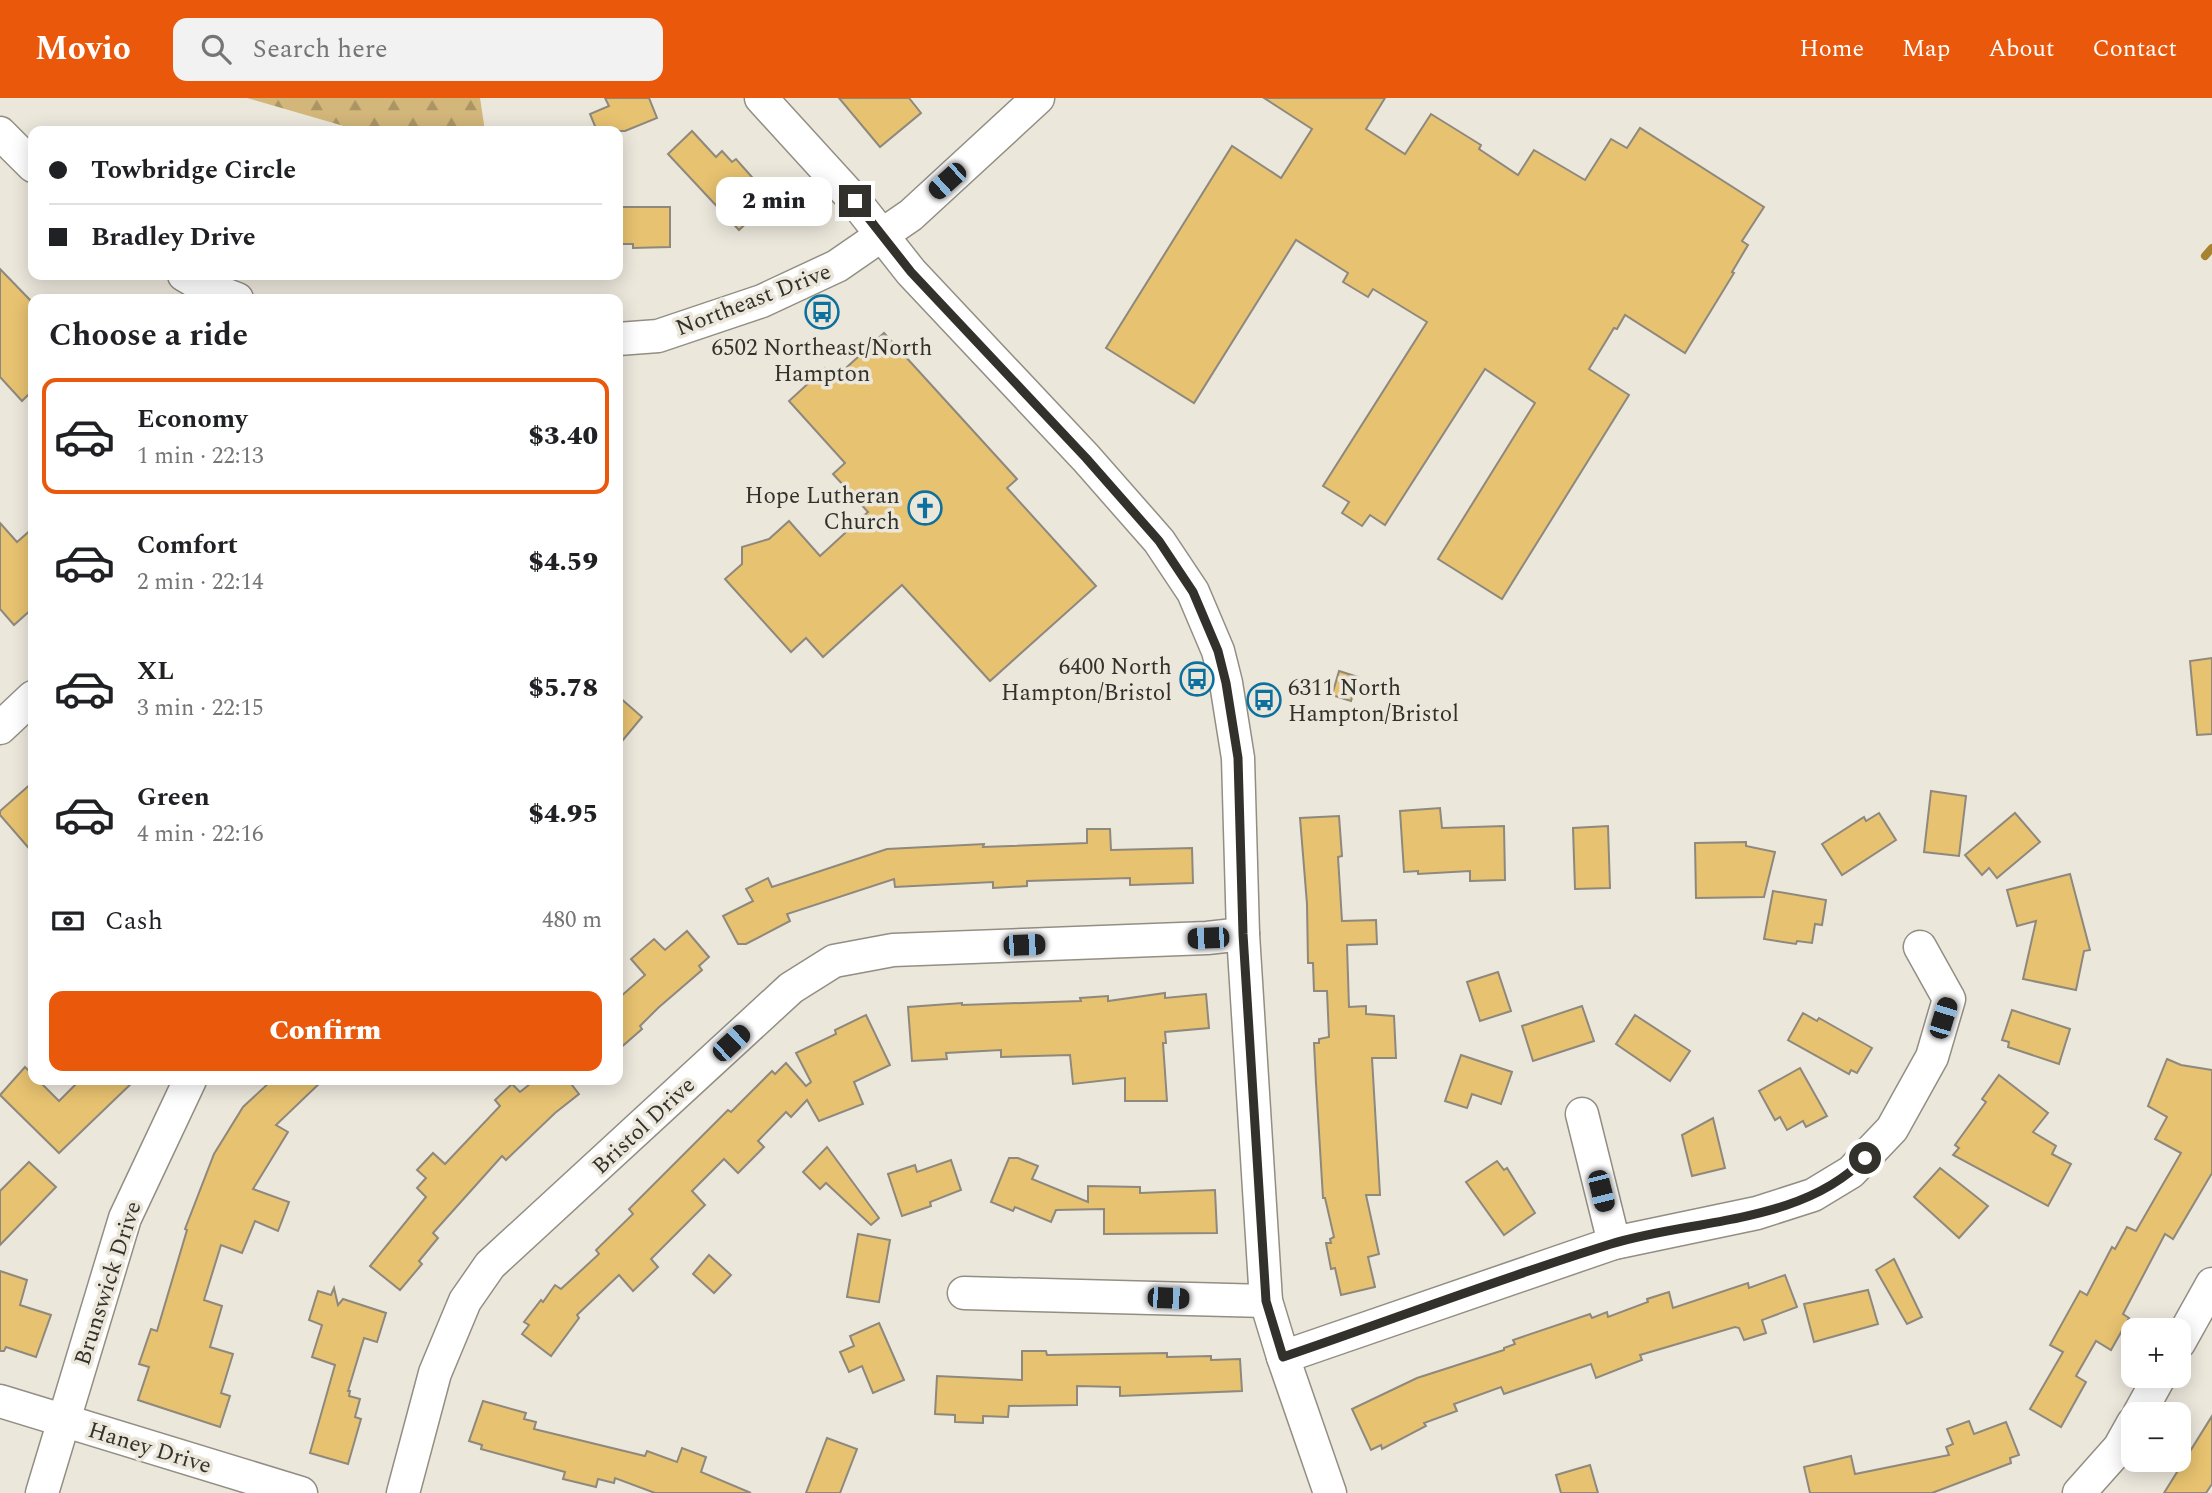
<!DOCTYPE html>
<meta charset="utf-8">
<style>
body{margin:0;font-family:Spectral,serif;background:#f2f2f2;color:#202124;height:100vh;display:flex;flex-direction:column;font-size:26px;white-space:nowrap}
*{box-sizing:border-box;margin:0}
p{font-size:23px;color:#757577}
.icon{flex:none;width:38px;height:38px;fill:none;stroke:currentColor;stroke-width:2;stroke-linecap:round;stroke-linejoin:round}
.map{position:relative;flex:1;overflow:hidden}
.side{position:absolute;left:28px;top:196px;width:595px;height:791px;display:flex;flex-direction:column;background:#fff;border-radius:14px;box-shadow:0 4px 18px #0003}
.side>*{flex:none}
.guide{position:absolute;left:28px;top:28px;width:595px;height:154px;border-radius:14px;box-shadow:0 4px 18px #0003;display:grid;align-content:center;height:154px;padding:0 21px;background:#fff}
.tools{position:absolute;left:2121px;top:1220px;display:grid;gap:14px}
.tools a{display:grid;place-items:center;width:70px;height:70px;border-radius:14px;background:#fff;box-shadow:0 4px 18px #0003;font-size:35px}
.end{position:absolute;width:32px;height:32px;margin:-16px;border:9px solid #33312c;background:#fff;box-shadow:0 0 0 4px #fff}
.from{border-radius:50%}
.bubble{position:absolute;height:49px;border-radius:14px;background:#fff;box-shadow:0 4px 18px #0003;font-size:23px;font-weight:800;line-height:49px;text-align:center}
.car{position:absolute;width:21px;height:42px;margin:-21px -10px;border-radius:9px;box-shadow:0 0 5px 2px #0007;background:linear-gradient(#222 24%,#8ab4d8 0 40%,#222 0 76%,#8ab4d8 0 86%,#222 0)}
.guide b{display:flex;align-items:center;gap:24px;height:66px;font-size:26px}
.guide b+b{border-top:2px solid #e0e0e0}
.guide i{width:18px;height:18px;background:#202124}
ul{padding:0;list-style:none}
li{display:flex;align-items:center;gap:21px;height:116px;margin:0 14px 10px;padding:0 7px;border:4px solid transparent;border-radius:14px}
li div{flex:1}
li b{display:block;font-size:26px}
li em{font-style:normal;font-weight:800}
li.on{border-color:#ea580c}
li>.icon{width:63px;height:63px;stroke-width:1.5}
h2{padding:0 21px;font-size:32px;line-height:84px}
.pay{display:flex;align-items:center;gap:18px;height:77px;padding:0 21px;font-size:26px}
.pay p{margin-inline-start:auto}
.action{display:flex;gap:14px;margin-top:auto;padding:14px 21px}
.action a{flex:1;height:80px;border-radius:14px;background:#ea580c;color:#fff;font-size:28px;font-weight:800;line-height:80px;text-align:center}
header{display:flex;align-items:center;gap:42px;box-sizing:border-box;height:98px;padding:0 35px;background:#ea580c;color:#fff}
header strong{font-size:33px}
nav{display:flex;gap:38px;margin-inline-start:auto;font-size:24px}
.search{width:490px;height:63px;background:#f2f2f2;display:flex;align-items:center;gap:18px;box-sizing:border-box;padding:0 24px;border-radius:14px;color:#757577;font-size:26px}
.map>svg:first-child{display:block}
.forest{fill:url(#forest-firs)}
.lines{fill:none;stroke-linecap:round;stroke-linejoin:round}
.stream{stroke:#a7832f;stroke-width:8}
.building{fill:#e7c270;stroke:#8e887d;stroke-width:2}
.minor-casing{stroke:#938e83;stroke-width:35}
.minor{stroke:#fff;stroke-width:32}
.route{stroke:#33312c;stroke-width:9}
.labels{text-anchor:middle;stroke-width:7;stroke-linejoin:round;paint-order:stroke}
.street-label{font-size:23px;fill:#33312c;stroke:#ece7db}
.poi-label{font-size:23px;fill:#33312c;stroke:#ece7db;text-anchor:end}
</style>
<header>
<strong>Movio</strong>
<div class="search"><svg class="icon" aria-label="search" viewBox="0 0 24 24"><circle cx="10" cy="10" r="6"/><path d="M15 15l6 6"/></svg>Search here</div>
<nav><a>Home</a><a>Map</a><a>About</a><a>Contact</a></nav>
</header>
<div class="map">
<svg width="2212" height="1395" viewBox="0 0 2212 1395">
<defs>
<pattern id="forest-firs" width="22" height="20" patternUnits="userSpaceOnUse" patternTransform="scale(1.75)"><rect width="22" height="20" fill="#d2b67a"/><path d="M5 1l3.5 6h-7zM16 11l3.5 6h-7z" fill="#ab9564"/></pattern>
</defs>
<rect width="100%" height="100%" fill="#ece7db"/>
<!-- forest -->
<path class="forest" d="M 247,0 L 480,0 L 485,33 L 361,33 Z"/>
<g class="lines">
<!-- stream -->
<path class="stream" d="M 2205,158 L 2212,150"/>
</g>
<!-- building -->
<g class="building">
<path d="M 605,0 L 649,0 L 657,20 L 625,33 L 597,33 L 590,16 L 609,8 Z"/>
<path d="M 839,0 L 909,0 L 921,15 L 880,49 Z"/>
<path d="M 1264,0 L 1385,0 L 1366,31 L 1405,56 L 1431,16 L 1481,47 L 1479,51 L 1518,77 L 1534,52 L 1585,82 L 1611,41 L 1627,50 L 1640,30 L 1764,109 L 1742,143 L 1748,147 L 1732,174 L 1734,175 L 1685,255 L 1625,217 L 1617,231 L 1614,230 L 1589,271 L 1629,297 L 1502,501 L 1438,461 L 1535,305 L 1485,271 L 1385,427 L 1370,417 L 1362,428 L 1342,415 L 1349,404 L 1323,388 L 1427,224 L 1373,191 L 1368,199 L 1343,184 L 1348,175 L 1296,142 L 1194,305 L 1106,250 L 1232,48 L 1281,80 L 1312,31 Z"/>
<path d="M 692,33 L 716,59 L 722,53 L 732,64 L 736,61 L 759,87 L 756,90 L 769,104 L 739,132 L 668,56 Z"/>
<path d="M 618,109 L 670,109 L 670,149 L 633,150 L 633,146 L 618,146 Z"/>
<path d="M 0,171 L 33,205 L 33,292 L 22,303 L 0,279 Z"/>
<path d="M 884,235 L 1017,381 L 1007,390 L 1096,488 L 990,583 L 902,487 L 823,559 L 806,540 L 791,554 L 725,481 L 742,466 L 742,449 L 769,441 L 789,423 L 820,458 L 868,414 L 833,376 L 845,365 L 789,303 L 825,270 L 834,281 Z"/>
<path d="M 0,425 L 17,444 L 33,430 L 33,510 L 14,527 L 0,511 Z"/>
<path d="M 2212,560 L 2212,636 L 2197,637 L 2190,563 Z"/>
<path d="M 1339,573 L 1358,579 L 1351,603 L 1332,597 Z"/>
<path d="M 618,598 L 642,619 L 618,648 Z"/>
<path d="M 33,684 L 33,755 L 0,717 L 0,713 Z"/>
<path d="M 1931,693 L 1966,698 L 1959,758 L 1924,754 Z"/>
<path d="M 1440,710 L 1442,730 L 1504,728 L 1505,782 L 1470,783 L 1470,773 L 1418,776 L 1418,773 L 1404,774 L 1400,713 Z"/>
<path d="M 1879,715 L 1896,742 L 1842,777 L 1822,746 L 1864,719 L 1866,723 Z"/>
<path d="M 2015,715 L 2040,744 L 1997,780 L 1989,770 L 1982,777 L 1965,757 Z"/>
<path d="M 1339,718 L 1342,758 L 1338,759 L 1342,823 L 1376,822 L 1377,846 L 1347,847 L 1349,909 L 1366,908 L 1366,916 L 1394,918 L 1396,960 L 1372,960 L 1380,1097 L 1366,1097 L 1379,1156 L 1368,1159 L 1375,1189 L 1341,1197 L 1335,1170 L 1331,1171 L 1326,1145 L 1331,1145 L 1330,1141 L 1334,1139 L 1325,1100 L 1323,1100 L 1316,985 L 1314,945 L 1319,945 L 1319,941 L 1329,939 L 1327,893 L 1314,893 L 1313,865 L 1308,865 L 1307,806 L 1300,720 Z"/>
<path d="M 1608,728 L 1610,790 L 1575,791 L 1573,730 Z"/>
<path d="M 1087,731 L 1110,731 L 1111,752 L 1192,750 L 1193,785 L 1130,787 L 1130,780 L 1027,783 L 1027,788 L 993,790 L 993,784 L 895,789 L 894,781 L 787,816 L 790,823 L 746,846 L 738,846 L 723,818 L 753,803 L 746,791 L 768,780 L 772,789 L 887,751 L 984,746 L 983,749 L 1087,745 Z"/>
<path d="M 1746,744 L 1746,748 L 1775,754 L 1764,799 L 1696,800 L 1695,745 Z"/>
<path d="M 2070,776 L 2090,852 L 2084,853 L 2076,892 L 2023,881 L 2036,823 L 2017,828 L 2007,792 Z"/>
<path d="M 1773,793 L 1826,802 L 1822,827 L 1815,826 L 1812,845 L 1797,843 L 1796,846 L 1764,841 Z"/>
<path d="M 687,833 L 709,859 L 699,868 L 702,872 L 658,910 L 640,928 L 642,931 L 618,952 L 618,899 L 619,900 L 645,877 L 631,861 L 654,841 L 665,852 Z"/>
<path d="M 1498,874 L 1511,913 L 1480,923 L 1467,884 Z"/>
<path d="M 1165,895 L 1165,900 L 1206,896 L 1209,930 L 1165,934 L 1166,945 L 1163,945 L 1167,1003 L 1125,1003 L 1125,980 L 1073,986 L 1070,957 L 1001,959 L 1001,952 L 946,955 L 947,961 L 912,963 L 908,909 L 962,905 L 962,907 L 1081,903 L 1080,900 L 1108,898 L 1108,903 Z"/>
<path d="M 1582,908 L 1594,943 L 1533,963 L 1522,928 Z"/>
<path d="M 2012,912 L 2070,931 L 2059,966 L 2008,949 L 2009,944 L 2002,942 Z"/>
<path d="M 1803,915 L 1817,923 L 1819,920 L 1872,950 L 1857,975 L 1851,972 L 1849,976 L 1788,942 Z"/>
<path d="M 866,917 L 890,967 L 854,984 L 863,1006 L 819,1023 L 807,1002 L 791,1019 L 786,1014 L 758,1043 L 764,1049 L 738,1075 L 724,1061 L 692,1093 L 705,1107 L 651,1161 L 658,1169 L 633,1193 L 619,1177 L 577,1217 L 579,1220 L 551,1258 L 522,1236 L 529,1227 L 524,1224 L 541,1202 L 543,1204 L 555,1187 L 561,1191 L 599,1156 L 596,1152 L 633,1116 L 629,1111 L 728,1012 L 731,1014 L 772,973 L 775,976 L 786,965 L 806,988 L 811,984 L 796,955 L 836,936 L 835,932 Z"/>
<path d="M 1635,917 L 1690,953 L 1670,983 L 1616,946 Z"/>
<path d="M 1461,957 L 1512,974 L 1501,1006 L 1472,996 L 1467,1010 L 1445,1003 Z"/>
<path d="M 2167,961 L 2181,967 L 2212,972 L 2212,1075 L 2173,1141 L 2165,1136 L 2123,1216 L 2129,1220 L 2111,1252 L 2096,1243 L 2076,1278 L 2086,1284 L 2061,1329 L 2030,1311 L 2063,1254 L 2050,1247 L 2080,1193 L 2087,1197 L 2112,1149 L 2115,1151 L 2127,1129 L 2136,1133 L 2181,1055 L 2155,1041 L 2167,1019 L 2148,1008 Z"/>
<path d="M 25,969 L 33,977 L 33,982 L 38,982 L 59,1003 L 80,982 L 135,982 L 59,1055 L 0,997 Z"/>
<path d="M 1800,970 L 1827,1018 L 1806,1029 L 1803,1023 L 1787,1032 L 1780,1019 L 1775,1022 L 1759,993 Z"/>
<path d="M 1999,977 L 2048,1015 L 2033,1034 L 2056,1048 L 2052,1056 L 2071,1066 L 2048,1108 L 1953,1057 L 1959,1050 L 1955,1047 L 1986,1004 L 1982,1001 Z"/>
<path d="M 272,982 L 323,982 L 276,1027 L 288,1034 L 253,1091 L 289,1104 L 278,1133 L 255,1123 L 242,1155 L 221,1147 L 204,1202 L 222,1208 L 210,1249 L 233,1256 L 221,1295 L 230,1298 L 220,1329 L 138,1302 L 149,1269 L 139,1266 L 151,1231 L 157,1233 L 187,1132 L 185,1131 L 214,1056 L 243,1009 Z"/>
<path d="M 535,982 L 568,982 L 579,996 L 555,1015 L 506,1062 L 502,1058 L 433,1135 L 438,1140 L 419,1163 L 422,1166 L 400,1192 L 370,1168 L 426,1099 L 417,1090 L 426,1080 L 417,1072 L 433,1055 L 445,1066 L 500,1008 L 495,1002 L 512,986 L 520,994 Z"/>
<path d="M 1713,1020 L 1725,1070 L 1692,1078 L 1682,1037 Z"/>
<path d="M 827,1049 L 879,1120 L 871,1127 L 826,1085 L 820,1091 L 803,1074 Z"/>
<path d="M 1009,1060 L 1018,1060 L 1038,1068 L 1032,1081 L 1088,1104 L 1088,1088 L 1140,1089 L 1140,1095 L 1215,1092 L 1217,1135 L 1104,1136 L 1104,1111 L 1056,1112 L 1051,1124 L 1015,1109 L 1013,1113 L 991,1104 Z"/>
<path d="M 951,1062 L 961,1092 L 930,1104 L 931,1108 L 902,1118 L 888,1076 L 915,1067 L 917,1074 Z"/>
<path d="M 1497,1063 L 1504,1072 L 1507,1070 L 1535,1115 L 1504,1137 L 1466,1084 Z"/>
<path d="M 29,1064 L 56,1089 L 0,1147 L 0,1093 Z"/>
<path d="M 1940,1070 L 1988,1108 L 1959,1140 L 1914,1099 Z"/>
<path d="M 858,1136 L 890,1142 L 879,1204 L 847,1199 Z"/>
<path d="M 709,1157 L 731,1177 L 714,1195 L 693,1176 Z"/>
<path d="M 1894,1161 L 1922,1219 L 1907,1226 L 1876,1172 Z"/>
<path d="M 0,1173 L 27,1182 L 20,1207 L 51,1217 L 36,1259 L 6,1249 L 4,1253 L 0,1253 Z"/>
<path d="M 1785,1177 L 1797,1209 L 1762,1222 L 1766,1235 L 1744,1242 L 1739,1230 L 1735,1229 L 1640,1257 L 1642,1262 L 1596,1280 L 1591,1266 L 1504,1296 L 1501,1289 L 1454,1306 L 1457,1313 L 1424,1325 L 1426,1328 L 1382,1351 L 1381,1347 L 1371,1352 L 1352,1311 L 1417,1280 L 1504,1252 L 1504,1250 L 1515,1246 L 1513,1242 L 1590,1216 L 1592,1220 L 1607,1214 L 1608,1219 L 1648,1204 L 1647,1201 L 1669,1194 L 1673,1210 L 1748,1185 L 1749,1190 Z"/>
<path d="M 334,1190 L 338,1207 L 343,1201 L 386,1215 L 377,1244 L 364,1240 L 348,1293 L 350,1293 L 349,1298 L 360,1301 L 355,1319 L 361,1321 L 348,1366 L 310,1355 L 335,1267 L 312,1259 L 322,1227 L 309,1222 L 318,1193 L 331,1197 Z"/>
<path d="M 1868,1192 L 1878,1226 L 1814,1244 L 1804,1206 Z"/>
<path d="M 879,1225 L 904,1282 L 873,1295 L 862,1268 L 849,1274 L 840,1254 L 854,1248 L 850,1238 Z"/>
<path d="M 1022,1253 L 1046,1253 L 1047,1257 L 1167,1255 L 1167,1259 L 1211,1258 L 1211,1262 L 1240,1261 L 1242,1293 L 1120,1298 L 1120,1289 L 1077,1288 L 1077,1307 L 1009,1308 L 1008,1319 L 983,1318 L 983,1325 L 955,1324 L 955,1317 L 935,1316 L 937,1278 L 1022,1282 Z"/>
<path d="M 483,1303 L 526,1315 L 524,1321 L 536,1324 L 534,1331 L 645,1358 L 647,1353 L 677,1364 L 682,1350 L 706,1359 L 701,1374 L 751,1395 L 655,1395 L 615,1380 L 614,1385 L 598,1381 L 596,1389 L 563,1381 L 565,1374 L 481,1351 L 482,1347 L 469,1343 Z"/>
<path d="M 2212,1318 L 2212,1386 L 2206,1395 L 2164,1395 Z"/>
<path d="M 1969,1323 L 1974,1336 L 2006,1324 L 2019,1357 L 2010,1360 L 2011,1365 L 1932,1395 L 1810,1395 L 1804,1369 L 1851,1358 L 1855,1376 L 1949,1357 L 1946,1349 L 1953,1346 L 1947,1331 Z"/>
<path d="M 827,1340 L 857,1351 L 840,1395 L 806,1395 Z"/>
<path d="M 1590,1367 L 1598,1395 L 1561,1395 L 1556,1377 Z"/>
</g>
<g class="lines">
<defs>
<g id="minor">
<path d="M 761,0 L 855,103 L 911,174 L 1086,360 L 1159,443 L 1193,494 L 1218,553 L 1226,585 L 1238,660 L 1243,836 L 1266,1203 L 1283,1259 L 1330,1395"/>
<path d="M 0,35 L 33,68"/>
<path d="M 184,177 L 201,187 L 237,201"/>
<path d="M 618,241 L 658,238 L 762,203 L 837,168 L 911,117 L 1038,0"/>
<path d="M 0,630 L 33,599"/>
<path d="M 1582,1016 L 1614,1145"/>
<path d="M 964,1195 L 1266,1203"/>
<path d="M 2179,1245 L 2212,1186"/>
<path d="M 1283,1259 L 1614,1145 L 1757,1115 L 1813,1097 L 1851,1074 L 1892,1031 L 1932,959 L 1949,901 L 1920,849"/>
<path d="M 0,1303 L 301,1395"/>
<path d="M 2139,1316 L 2160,1278"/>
<path d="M 42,1395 L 125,1120 L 190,982"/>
<path d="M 403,1395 L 435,1275 L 465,1203 L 490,1167 L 791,890 L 834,863 L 893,852 L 1207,840 L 1243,836"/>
<path d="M 2079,1395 L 2119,1350 L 2133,1325"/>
</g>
</defs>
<!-- minor casing -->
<use href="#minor" class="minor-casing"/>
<!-- minor -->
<use href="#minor" class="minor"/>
</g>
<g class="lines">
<!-- route -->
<path class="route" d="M 855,103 L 911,174 L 1086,360 L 1159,443 L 1193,494 L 1218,553 L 1226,585 L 1238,660 L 1243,836 L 1266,1203 L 1283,1259 C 1392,1222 1501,1180 1611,1146 C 1692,1121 1803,1126 1865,1060"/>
</g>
<!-- icons -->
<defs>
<symbol id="bus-ring" viewBox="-11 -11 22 22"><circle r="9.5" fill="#ece7db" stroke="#0c719e" stroke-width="1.5"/><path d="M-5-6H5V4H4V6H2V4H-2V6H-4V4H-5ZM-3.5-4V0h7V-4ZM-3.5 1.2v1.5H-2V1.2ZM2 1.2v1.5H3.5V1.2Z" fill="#0c719e"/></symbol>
<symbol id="church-ring" viewBox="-11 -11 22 22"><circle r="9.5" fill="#ece7db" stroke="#0c719e" stroke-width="1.5"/><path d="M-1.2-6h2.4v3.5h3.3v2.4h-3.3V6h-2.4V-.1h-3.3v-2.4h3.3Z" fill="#0c719e"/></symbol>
</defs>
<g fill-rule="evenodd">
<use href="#bus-ring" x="803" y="195" width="38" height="38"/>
<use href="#church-ring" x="906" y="391" width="38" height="38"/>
<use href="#bus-ring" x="1178" y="562" width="38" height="38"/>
<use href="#bus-ring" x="1245" y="583" width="38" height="38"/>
</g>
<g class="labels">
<!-- street labels -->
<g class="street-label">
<text transform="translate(753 201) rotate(-21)" y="8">Northeast Drive</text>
<text transform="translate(643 1027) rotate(-43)" y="8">Bristol Drive</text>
<text transform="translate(107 1185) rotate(-72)" y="8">Brunswick Drive</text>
<text transform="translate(150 1349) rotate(17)" y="8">Haney Drive</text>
</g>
<!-- poi labels -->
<g class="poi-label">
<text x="822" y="257" text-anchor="middle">6502 Northeast/North<tspan x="822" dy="26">Hampton</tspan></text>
<text x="900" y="405">Hope Lutheran<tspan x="900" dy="26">Church</tspan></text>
<text x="1172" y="576">6400 North<tspan x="1172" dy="26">Hampton/Bristol</tspan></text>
<text x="1288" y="597" text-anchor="start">6311 North<tspan x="1288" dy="26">Hampton/Bristol</tspan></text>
</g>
</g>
</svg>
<div class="tools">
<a>+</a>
<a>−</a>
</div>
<i class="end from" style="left:1865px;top:1060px"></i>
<i class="end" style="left:855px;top:103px"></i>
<div class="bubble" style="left:716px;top:79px;width:116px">2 min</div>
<i class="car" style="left:947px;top:83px;rotate:228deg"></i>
<i class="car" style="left:1208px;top:840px;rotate:268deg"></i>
<i class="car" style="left:1024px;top:847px;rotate:88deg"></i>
<i class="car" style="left:1943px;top:920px;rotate:17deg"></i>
<i class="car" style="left:731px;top:945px;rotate:47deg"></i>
<i class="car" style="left:1601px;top:1093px;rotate:166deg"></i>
<i class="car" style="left:1168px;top:1200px;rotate:92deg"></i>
<div class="guide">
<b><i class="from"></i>Towbridge Circle</b>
<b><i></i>Bradley Drive</b>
</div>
<section class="side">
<h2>Choose a ride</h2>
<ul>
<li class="on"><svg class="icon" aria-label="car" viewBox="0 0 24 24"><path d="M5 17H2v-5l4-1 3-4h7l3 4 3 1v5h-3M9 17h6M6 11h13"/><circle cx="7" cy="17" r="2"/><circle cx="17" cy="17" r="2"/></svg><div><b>Economy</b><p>1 min · 22:13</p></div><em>$3.40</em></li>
<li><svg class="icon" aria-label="car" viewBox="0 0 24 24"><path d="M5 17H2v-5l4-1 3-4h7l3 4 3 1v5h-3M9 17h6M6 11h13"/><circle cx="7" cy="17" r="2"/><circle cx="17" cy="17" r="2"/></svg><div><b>Comfort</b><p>2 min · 22:14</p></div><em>$4.59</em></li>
<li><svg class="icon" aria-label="car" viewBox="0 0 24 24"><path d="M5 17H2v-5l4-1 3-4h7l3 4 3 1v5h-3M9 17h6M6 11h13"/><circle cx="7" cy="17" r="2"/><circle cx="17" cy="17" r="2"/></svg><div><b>XL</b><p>3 min · 22:15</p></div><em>$5.78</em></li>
<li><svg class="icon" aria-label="car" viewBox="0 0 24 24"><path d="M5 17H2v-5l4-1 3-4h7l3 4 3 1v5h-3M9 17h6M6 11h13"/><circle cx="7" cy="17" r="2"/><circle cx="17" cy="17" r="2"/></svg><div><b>Green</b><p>4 min · 22:16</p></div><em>$4.95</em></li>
</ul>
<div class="pay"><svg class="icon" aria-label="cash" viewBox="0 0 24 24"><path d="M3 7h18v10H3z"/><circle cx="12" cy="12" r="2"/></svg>Cash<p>480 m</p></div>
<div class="action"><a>Confirm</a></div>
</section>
</div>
